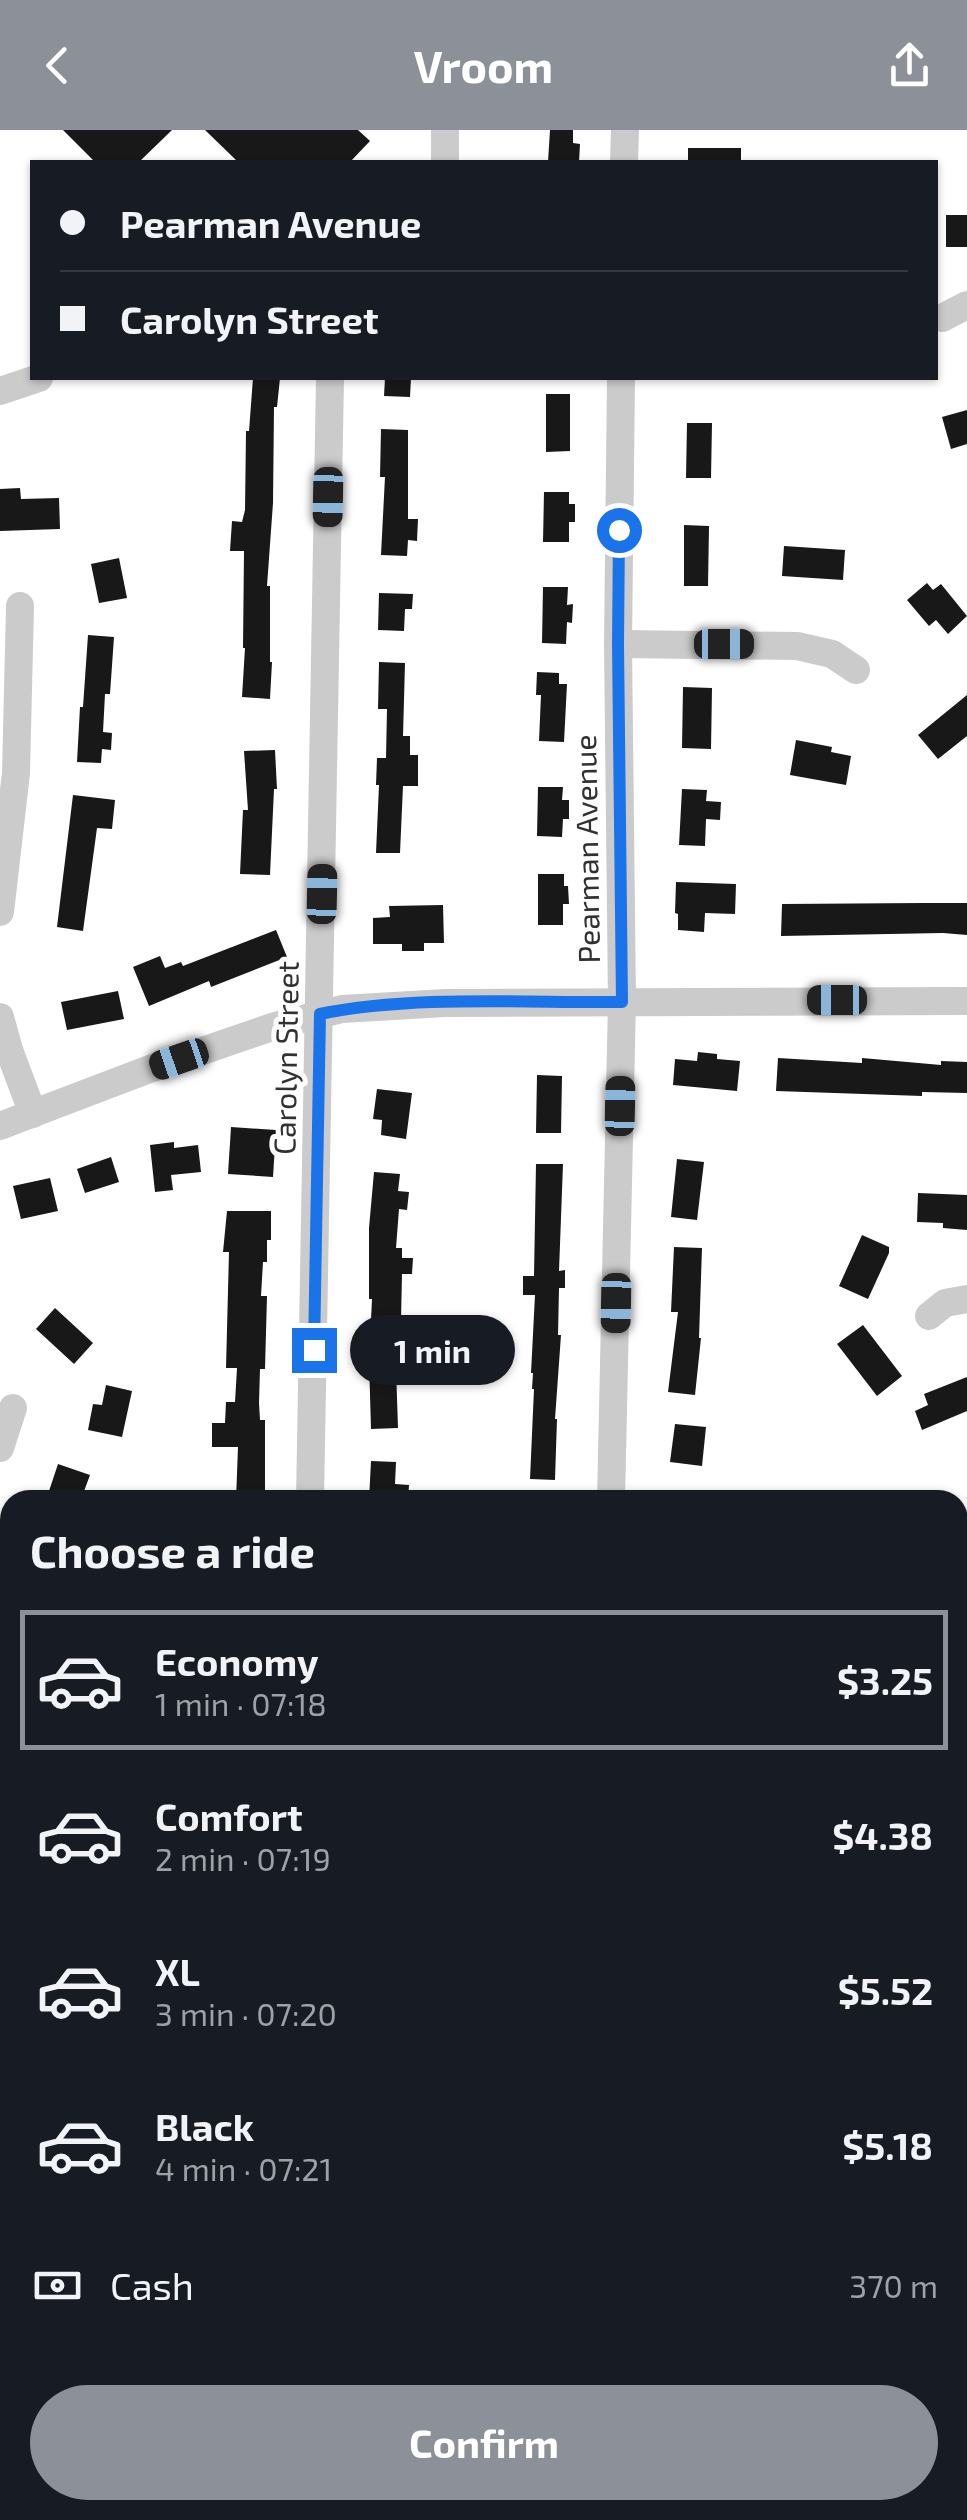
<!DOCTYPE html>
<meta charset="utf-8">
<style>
body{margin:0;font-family:"Exo 2",sans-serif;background:#242831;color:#f1f3f6;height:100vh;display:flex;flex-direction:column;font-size:38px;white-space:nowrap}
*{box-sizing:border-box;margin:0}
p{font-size:32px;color:#9ea1a6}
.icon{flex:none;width:55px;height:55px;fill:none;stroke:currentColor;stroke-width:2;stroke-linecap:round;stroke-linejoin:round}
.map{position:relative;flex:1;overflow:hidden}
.side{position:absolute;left:0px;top:1360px;width:968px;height:1030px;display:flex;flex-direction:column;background:#171b24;border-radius:30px 30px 0 0;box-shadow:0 2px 8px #0004}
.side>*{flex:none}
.hud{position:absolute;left:30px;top:30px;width:908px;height:220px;border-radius:0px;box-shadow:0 2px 8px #0004;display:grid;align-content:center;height:220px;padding:0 30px;background:#171b24}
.end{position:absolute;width:45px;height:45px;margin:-22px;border:12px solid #1a73e8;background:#fff;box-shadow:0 0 0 5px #fff}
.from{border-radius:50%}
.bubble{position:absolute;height:70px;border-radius:35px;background:#171b24;box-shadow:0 2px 8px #0004;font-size:32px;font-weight:700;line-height:70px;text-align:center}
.car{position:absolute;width:30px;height:60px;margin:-30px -15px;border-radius:12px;box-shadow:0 0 8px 2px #0007;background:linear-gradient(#222 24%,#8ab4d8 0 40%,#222 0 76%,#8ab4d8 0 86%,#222 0)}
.hud b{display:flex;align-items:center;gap:35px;height:95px;font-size:38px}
.hud b+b{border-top:2px solid #363941}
.hud i{width:25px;height:25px;background:#f1f3f6}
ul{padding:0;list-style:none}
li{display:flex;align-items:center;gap:30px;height:140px;margin:0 20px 15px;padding:0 10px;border:5px solid transparent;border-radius:0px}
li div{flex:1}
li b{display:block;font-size:38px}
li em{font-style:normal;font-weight:700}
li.selected{border-color:#8c9099}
li>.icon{width:90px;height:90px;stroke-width:1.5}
h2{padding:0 30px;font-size:45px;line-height:120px}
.pay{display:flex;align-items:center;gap:25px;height:110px;padding:0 30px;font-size:38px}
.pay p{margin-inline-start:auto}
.action{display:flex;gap:20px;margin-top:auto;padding:20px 30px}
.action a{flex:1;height:115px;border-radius:60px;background:#8c9099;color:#fff;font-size:40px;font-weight:700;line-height:115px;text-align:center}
header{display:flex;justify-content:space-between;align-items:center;height:130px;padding:0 30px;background:#8c9099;color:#fff;font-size:45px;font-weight:700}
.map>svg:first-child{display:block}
.green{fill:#e7e4db}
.building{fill:#181818}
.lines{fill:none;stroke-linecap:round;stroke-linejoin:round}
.minor{stroke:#cbcbcb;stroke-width:28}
.route{stroke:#1a73e8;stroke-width:12}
.labels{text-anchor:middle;stroke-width:10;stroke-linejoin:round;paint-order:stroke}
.street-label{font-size:30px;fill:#313131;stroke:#fff}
</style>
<header><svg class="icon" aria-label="back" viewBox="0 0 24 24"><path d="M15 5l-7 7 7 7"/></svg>Vroom<svg class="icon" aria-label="share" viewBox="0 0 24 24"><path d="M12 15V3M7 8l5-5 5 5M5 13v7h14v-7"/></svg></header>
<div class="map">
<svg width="967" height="2390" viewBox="0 0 967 2390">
<rect width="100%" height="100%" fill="#fff"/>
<!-- green -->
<path class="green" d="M 10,1701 L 10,1965 L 0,1962 L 0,1705 Z"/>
<!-- building -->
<g class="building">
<path d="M 63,0 L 172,0 L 139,32 L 95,32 Z"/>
<path d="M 205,0 L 358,0 L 370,11 L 350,32 L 238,32 Z"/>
<path d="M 550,0 L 573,0 L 573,13 L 580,14 L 579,32 L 548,32 Z"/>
<rect x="688" y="18" width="53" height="14"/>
<rect x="946" y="85" width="21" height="32"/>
<path d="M 253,248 L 280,248 L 277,277 L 274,277 L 273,373 L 267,456 L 270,456 L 270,532 L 272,532 L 270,569 L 242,567 L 245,518 L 243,518 L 244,421 L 230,421 L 232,391 L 242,392 L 245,380 L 246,301 L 249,301 Z"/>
<path d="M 385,248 L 411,248 L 410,267 L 384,266 Z"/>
<path d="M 546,264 L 570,264 L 570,321 L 546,322 Z"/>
<path d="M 967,280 L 967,314 L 951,319 L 942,287 Z"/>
<path d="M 687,293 L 712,293 L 711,348 L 686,348 Z"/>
<path d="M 381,299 L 408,300 L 408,389 L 418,389 L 417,411 L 408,410 L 407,426 L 381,425 L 385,347 L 380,347 Z"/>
<path d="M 20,358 L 21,369 L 59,368 L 60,399 L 0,401 L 0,359 Z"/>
<path d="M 544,362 L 569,362 L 569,374 L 575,374 L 575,392 L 569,392 L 569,412 L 543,412 Z"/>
<path d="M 684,395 L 709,396 L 708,456 L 684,456 Z"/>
<path d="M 784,416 L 845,420 L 843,450 L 782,446 Z"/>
<path d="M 119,428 L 127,468 L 99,473 L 91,434 Z"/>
<path d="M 927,453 L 933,460 L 941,454 L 967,486 L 948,504 L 936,490 L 929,496 L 907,470 Z"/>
<path d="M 543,457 L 568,457 L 567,475 L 573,474 L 572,493 L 567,492 L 566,514 L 542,513 Z"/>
<path d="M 379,463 L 413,464 L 412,479 L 405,479 L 404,501 L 378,500 Z"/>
<path d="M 88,505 L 114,507 L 110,564 L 105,564 L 103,602 L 112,603 L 111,620 L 102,619 L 101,633 L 77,632 L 80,577 L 83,577 Z"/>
<path d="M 379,532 L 405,533 L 403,606 L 410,606 L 410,625 L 418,625 L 418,656 L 403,656 L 400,723 L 376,723 L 379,655 L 376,655 L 377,628 L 386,628 L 387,579 L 378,579 Z"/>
<path d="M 537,542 L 559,543 L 559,554 L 567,554 L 564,612 L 539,611 L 541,565 L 536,565 Z"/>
<path d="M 683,557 L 712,558 L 711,619 L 682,618 Z"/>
<path d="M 967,565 L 967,606 L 938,629 L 918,605 Z"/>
<path d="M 796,610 L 832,617 L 831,622 L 851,626 L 846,655 L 790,645 Z"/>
<path d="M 275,620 L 277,659 L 274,659 L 270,745 L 240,744 L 243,680 L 248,680 L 244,621 Z"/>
<path d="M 538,657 L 563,657 L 562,670 L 569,670 L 569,689 L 563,689 L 562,707 L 537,706 Z"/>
<path d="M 682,659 L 707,660 L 706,671 L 721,672 L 720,690 L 706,689 L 705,716 L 679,715 Z"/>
<path d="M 73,665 L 115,670 L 112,699 L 97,698 L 83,801 L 57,797 Z"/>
<path d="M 538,744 L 564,744 L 564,756 L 568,756 L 569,774 L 563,774 L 563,795 L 538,795 Z"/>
<path d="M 676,752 L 736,754 L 735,784 L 705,783 L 704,802 L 678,800 L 678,784 L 675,783 Z"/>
<path d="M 924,773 L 967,773 L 967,805 L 943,803 L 781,806 L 782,774 Z"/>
<path d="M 443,775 L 444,813 L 424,813 L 424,821 L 402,821 L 402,814 L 373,814 L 373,788 L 390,787 L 389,776 Z"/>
<path d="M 276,800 L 287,827 L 211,857 L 209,851 L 149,876 L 133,837 L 160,826 L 165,838 L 181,832 L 183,836 Z"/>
<path d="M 118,861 L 124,889 L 67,900 L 61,872 Z"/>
<path d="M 698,922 L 717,924 L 717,929 L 740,931 L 737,961 L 673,955 L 675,929 L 697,931 Z"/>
<path d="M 778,928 L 862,933 L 862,928 L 941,935 L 941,931 L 967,932 L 967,963 L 922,962 L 922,966 L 776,961 Z"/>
<path d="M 537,945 L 562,946 L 561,1003 L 536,1003 Z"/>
<path d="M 377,959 L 412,963 L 406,1009 L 381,1005 L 382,990 L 373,989 Z"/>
<path d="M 231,997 L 276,1000 L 273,1047 L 228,1044 Z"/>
<path d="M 174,1012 L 174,1018 L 198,1015 L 201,1042 L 171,1045 L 173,1060 L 155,1062 L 150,1015 Z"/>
<path d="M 111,1027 L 119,1052 L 85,1063 L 77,1039 Z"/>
<path d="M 677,1029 L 704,1032 L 697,1090 L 671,1087 Z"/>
<path d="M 536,1034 L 563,1034 L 559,1141 L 565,1140 L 565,1158 L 559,1158 L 558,1205 L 561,1205 L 555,1289 L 557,1289 L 555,1350 L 530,1349 L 534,1259 L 532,1259 L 533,1243 L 531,1243 L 535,1165 L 523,1165 L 523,1146 L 534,1146 Z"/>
<path d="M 374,1042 L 400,1044 L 398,1061 L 409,1062 L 407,1080 L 399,1079 L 396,1118 L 402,1118 L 402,1128 L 413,1128 L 412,1144 L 402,1144 L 400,1238 L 396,1238 L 398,1298 L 371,1299 L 369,1231 L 372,1169 L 369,1169 L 369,1098 Z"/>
<path d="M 50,1048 L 58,1081 L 21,1089 L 13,1056 Z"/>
<path d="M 918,1063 L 967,1065 L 967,1100 L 943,1098 L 943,1093 L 917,1092 Z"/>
<path d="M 227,1081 L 271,1081 L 271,1110 L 267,1110 L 267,1132 L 263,1132 L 261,1166 L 267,1166 L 265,1239 L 260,1239 L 259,1273 L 260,1290 L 265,1290 L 265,1370 L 236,1370 L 238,1317 L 212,1317 L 212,1293 L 225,1293 L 226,1272 L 235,1272 L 237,1238 L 226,1238 L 229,1122 L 223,1122 Z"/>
<path d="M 862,1105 L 889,1117 L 889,1123 L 868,1169 L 839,1156 Z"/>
<path d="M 674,1117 L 702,1118 L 699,1208 L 701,1208 L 695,1265 L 668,1262 L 678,1182 L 671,1182 Z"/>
<path d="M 55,1178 L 93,1213 L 74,1234 L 36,1199 Z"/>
<path d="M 863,1195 L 902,1246 L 877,1266 L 837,1214 Z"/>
<path d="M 967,1247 L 967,1281 L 922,1300 L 915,1281 L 928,1275 L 924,1264 Z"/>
<path d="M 106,1255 L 132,1261 L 122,1307 L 88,1300 L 93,1274 L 102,1275 Z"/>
<path d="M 675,1294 L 706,1297 L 702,1336 L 670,1332 Z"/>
<path d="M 371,1331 L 396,1332 L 395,1354 L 409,1355 L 408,1370 L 369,1370 Z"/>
<path d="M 58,1334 L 90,1345 L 83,1364 L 77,1362 L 75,1370 L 46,1370 Z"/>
</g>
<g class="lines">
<!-- minor -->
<g class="minor">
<path d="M 445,0 L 445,32"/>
<path d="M 624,32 L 625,0"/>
<path d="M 942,188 L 967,175"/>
<path d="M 0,261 L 39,248"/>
<path d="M 618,514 L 797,516 L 832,524 L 856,540"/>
<path d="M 0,782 L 16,643 L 20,476"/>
<path d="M 0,887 L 9,920 L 33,984"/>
<path d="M 0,996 L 147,940 L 275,896 L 342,879 L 445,873 L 967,871"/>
<path d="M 929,1186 L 945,1173 L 967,1169"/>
<path d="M 0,1318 L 13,1278"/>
<path d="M 310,1370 L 330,248"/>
<path d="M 611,1370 L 622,872 L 618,514 L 621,248"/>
<path d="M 0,1442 L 10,1444"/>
<path d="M 958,1937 L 967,1942"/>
<path d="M 958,2233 L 967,2232"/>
<path d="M 666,2380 L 667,2390"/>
<path d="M 32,2390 L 33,2380"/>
</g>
</g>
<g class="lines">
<!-- route -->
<path class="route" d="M 314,1220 L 320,884 C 414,865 526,873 622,872 L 618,514 L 619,400"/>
</g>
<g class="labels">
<!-- street labels -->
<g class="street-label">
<text transform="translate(588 719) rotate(-91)" y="10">Pearman Avenue</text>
<text transform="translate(287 928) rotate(-89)" y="10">Carolyn Street</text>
</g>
</g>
</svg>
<i class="end from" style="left:619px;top:400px"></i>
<i class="end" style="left:314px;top:1220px"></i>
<div class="bubble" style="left:350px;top:1185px;width:165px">1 min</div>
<i class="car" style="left:328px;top:367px;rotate:181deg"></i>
<i class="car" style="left:724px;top:514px;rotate:90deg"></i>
<i class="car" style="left:322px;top:764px;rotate:1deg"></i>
<i class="car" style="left:837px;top:870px;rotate:270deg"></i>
<i class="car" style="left:179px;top:929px;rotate:251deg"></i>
<i class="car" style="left:620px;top:976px;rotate:1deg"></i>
<i class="car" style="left:616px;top:1173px;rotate:181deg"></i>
<div class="hud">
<b><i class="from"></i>Pearman Avenue</b>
<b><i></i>Carolyn Street</b>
</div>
<section class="side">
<h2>Choose a ride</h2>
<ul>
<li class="selected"><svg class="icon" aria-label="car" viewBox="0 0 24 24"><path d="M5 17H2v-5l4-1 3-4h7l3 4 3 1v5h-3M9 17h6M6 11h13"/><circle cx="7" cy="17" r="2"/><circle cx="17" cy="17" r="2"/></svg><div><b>Economy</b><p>1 min · 07:18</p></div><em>$3.25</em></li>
<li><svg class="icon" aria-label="car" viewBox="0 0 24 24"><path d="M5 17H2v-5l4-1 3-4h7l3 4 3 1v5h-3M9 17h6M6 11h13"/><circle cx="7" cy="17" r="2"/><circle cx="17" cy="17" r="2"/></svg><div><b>Comfort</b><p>2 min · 07:19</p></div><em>$4.38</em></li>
<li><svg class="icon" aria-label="car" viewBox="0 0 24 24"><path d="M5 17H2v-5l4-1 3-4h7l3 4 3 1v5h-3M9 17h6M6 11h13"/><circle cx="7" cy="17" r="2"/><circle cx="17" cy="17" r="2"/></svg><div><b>XL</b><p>3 min · 07:20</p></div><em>$5.52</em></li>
<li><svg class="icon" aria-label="car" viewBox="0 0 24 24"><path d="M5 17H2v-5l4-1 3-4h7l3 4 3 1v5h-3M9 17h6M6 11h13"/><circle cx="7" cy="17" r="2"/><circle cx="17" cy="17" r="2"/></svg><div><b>Black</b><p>4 min · 07:21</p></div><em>$5.18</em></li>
</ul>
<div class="pay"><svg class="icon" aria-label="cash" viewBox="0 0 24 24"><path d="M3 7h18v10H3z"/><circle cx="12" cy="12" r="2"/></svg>Cash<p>370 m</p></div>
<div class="action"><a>Confirm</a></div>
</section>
</div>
